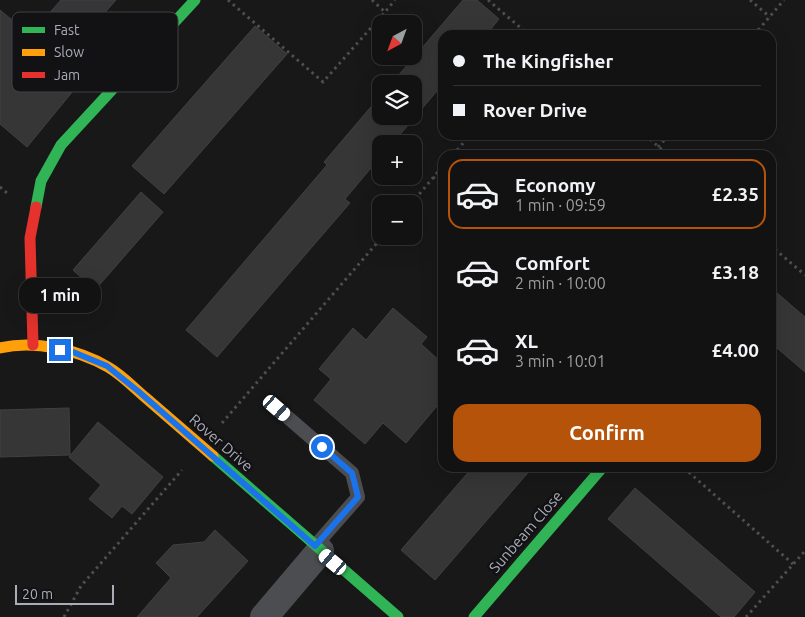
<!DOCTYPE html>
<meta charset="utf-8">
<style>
body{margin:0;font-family:Ubuntu,sans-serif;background:#1f2020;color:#f1f3f6;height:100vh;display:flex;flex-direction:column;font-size:19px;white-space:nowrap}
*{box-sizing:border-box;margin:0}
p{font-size:16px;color:#9c9e9f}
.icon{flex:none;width:28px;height:28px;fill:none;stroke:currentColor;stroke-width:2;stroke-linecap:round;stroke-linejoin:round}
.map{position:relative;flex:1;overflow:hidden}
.panel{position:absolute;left:438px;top:150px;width:338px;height:322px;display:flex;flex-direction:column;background:#121212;border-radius:15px;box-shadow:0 5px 20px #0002,0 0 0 1px #313232}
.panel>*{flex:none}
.banner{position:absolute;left:438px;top:30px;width:338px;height:110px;border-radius:15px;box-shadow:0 5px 20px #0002,0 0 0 1px #313232;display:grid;align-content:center;height:110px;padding:0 15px;background:#121212}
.needle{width:32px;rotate:221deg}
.fabs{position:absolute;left:372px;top:15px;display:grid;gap:10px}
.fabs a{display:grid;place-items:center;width:50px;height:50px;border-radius:10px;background:#121212;box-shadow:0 5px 20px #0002,0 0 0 1px #313232;font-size:25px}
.scale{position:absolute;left:15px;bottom:12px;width:99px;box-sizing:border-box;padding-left:5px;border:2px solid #aaadb8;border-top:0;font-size:14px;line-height:18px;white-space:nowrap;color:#aaadb8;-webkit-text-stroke:4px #121214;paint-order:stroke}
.end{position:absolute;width:22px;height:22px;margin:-11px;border:6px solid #1a73e8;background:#fff;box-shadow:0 0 0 2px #fff}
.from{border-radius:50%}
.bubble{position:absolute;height:35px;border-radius:15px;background:#121212;box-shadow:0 5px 20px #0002,0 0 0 1px #313232;font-size:16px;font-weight:700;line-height:35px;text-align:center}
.car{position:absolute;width:15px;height:30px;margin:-15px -8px;border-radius:6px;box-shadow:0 0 4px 1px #0007;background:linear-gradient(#fff 24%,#345 0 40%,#fff 0 76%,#345 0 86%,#fff 0)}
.banner b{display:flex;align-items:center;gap:18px;height:48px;font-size:19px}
.banner b+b{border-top:1px solid #313232}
.banner i{width:12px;height:12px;background:#f1f3f6}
ul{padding:9px 0 0;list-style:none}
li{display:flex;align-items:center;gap:15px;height:70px;margin:0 10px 8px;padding:0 5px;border:2px solid transparent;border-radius:15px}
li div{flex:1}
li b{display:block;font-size:19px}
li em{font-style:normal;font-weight:700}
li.current{border-color:#b45309}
li>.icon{width:45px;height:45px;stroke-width:1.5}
.action{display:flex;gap:10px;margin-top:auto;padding:10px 15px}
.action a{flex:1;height:58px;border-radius:15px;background:#b45309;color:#fff;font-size:20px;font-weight:700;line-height:58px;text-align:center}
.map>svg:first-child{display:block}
.building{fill:#363637;stroke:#404144}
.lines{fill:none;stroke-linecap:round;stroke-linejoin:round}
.path{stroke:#4e4f52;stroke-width:3;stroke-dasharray:2.5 4;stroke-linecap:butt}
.lane{stroke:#4c4d51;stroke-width:14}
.street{stroke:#4c4d51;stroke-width:28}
.fast{stroke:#30b455;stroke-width:11}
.slow{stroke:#ff9f0a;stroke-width:11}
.jam{stroke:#e5322d;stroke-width:11}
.route{stroke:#1a73e8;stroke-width:6}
.labels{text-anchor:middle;stroke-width:5;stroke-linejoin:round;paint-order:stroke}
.street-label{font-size:15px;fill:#aaadb8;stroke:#121214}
.key{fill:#121214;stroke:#404045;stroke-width:1}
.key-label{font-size:14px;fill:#aaadb8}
</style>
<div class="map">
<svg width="805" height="617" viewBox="0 0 805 617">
<rect width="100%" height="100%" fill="#181818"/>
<!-- building -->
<g class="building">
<path d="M 61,0 L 116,0 L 61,62 L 82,80 L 27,147 L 0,124 L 0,10 L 30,35 Z"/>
<path d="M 463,0 L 477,0 L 499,19 L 486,35 L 442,35 L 442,85 L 392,144 L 381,144 L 381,156 L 345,199 L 350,203 L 217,357 L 186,330 L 327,165 L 324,162 L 381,95 L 381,116 L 414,116 L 414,84 L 391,84 Z"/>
<path d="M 255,26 L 287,54 L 164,194 L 132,166 Z"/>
<path d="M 141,192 L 163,212 L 95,290 L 73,270 Z"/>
<path d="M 770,287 L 805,317 L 805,372 L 770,342 Z"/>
<path d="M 393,308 L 427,337 L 421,344 L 442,363 L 442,400 L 406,443 L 383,423 L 365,444 L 314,400 L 331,379 L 319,369 L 353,328 L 366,340 Z"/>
<path d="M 69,408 L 70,455 L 0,457 L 0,410 Z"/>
<path d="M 98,422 L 163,477 L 132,514 L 122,506 L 112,518 L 89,499 L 101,485 L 69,457 Z"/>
<path d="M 472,468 L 532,468 L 435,580 L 401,550 Z"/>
<path d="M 635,488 L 755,592 L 734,617 L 721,617 L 608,519 Z"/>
<path d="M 215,530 L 248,561 L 197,617 L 137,617 L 171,578 L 156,563 L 173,545 L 204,542 Z"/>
</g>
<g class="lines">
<!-- path -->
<g class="path">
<path d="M 228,0 L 323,82 L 385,12"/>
<path d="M 372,0 L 385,12 L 395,0"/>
<path d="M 488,0 L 529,35"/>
<path d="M 750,0 L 770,17"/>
<path d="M 754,35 L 784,0"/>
<path d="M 645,135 L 668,155"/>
<path d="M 658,147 L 669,135"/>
<path d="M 453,155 L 470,135"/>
<path d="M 433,177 L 442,186"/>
<path d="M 0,187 L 7,193"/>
<path d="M 411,204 L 442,167"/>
<path d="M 770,245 L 805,275"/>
<path d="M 222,423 L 383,236"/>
<path d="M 684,468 L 793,564"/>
<path d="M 64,617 L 81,586 L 182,470"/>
<path d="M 746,617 L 805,551"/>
</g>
<!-- lane -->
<path class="lane" d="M 277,408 L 352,473 L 358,497 L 315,546"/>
<!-- street -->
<path class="street" d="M 264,617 L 320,551"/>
<!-- fast -->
<g class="fast">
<path d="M 36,207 L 41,181 L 61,145 L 195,0"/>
<path d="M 213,456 L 398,617"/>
<path d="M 474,617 L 602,468"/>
</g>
<!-- slow -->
<path class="slow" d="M 0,348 C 34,340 77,349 108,367 C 122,375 134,388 146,398 C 169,418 191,437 213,456"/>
<!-- jam -->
<path class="jam" d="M 33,345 L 30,238 L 36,207"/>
</g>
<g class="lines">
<!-- route -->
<path class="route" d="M 60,350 L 73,352 L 107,366 L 138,391 L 315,546 L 358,497 L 352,473 L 322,447"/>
</g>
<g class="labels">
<!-- street labels -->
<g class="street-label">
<text transform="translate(221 443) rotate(41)" y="5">Rover Drive</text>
<text transform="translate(526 532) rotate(-49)" y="5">Sunbeam Close</text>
</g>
</g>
<!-- legend -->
<rect x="12" y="12" width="166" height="80" rx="8" class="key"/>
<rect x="22" y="27" width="23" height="6" fill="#30b455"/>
<rect x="22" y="49" width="23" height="7" fill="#ff9f0a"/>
<rect x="22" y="72" width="23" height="6" fill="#e5322d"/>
<g class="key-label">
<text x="54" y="35">Fast</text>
<text x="54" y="57">Slow</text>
<text x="54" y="80">Jam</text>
</g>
</svg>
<div class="fabs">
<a><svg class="needle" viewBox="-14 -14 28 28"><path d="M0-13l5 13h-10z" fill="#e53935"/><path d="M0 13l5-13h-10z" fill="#9c9e9f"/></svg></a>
<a><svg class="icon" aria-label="layers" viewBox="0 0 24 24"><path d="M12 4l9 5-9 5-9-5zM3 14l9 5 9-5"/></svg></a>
<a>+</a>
<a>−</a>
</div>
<div class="scale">20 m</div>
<i class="end from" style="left:322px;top:447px"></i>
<i class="end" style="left:60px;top:350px"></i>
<div class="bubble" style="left:19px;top:278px;width:82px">1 min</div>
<i class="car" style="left:277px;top:408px;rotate:131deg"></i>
<i class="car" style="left:333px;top:562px;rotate:310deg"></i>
<div class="banner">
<b><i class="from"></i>The Kingfisher</b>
<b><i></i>Rover Drive</b>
</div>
<section class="panel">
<ul>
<li class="current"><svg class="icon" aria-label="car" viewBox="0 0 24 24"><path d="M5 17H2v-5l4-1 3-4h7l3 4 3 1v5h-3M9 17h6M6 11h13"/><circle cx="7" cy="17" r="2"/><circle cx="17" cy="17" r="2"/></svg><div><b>Economy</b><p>1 min · 09:59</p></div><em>£2.35</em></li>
<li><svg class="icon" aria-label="car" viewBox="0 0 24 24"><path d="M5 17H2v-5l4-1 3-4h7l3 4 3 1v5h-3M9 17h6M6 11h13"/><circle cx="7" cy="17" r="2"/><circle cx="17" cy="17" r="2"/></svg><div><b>Comfort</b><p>2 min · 10:00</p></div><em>£3.18</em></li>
<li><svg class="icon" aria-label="car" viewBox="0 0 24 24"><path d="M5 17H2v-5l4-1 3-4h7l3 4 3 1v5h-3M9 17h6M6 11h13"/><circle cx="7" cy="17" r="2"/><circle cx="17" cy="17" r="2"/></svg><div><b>XL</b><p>3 min · 10:01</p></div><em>£4.00</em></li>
</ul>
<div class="action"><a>Confirm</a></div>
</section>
</div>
